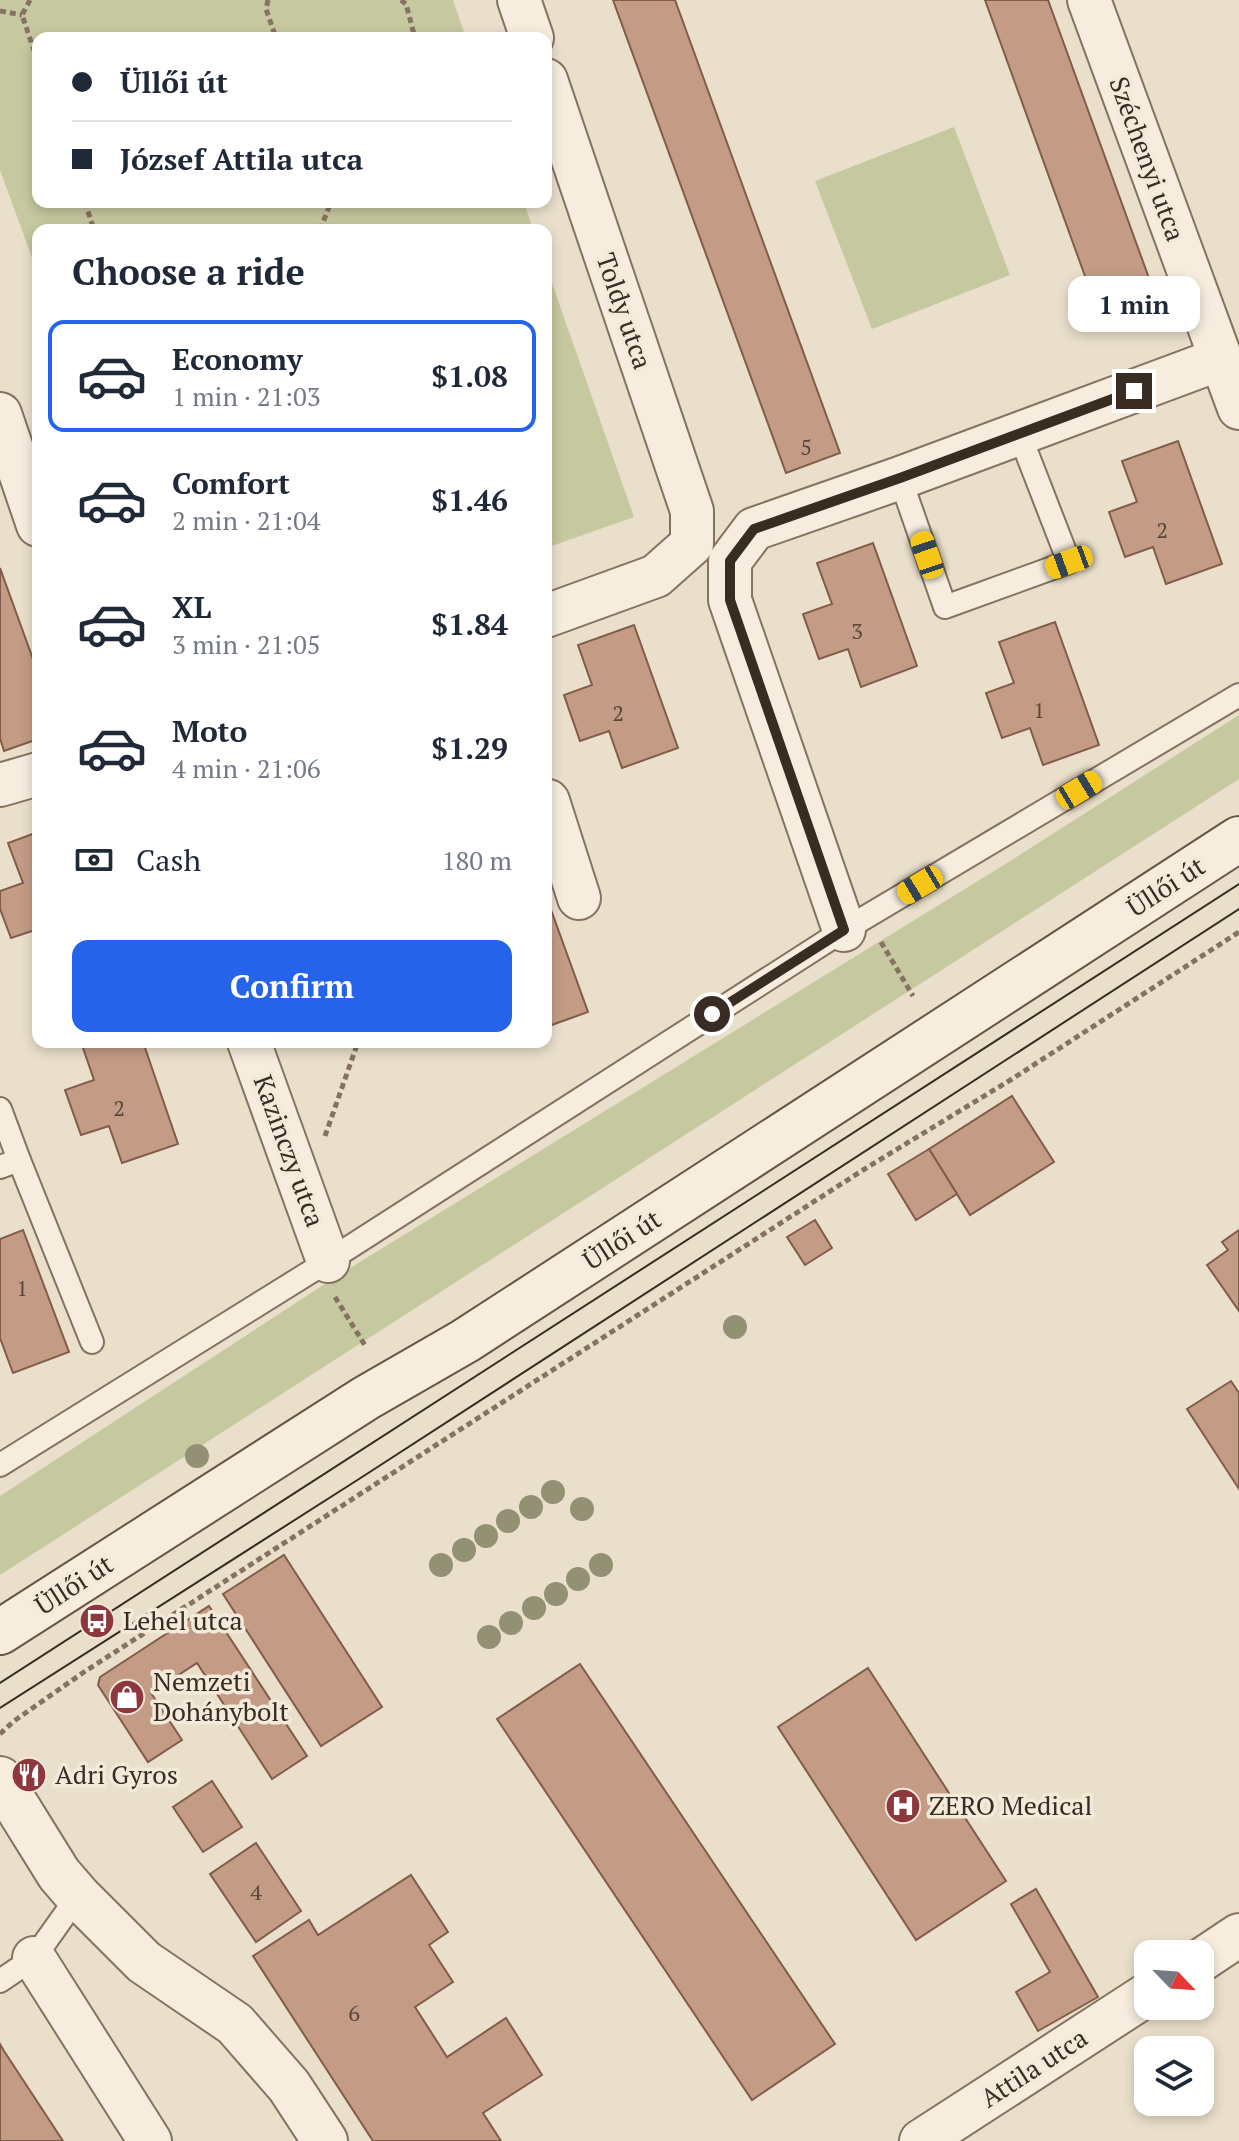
<!DOCTYPE html>
<meta charset="utf-8">
<style>
body{margin:0;font-family:"PT Serif",serif;background:#f2f2f3;color:#1f2937;height:100vh;display:flex;flex-direction:column;font-size:30px;white-space:nowrap}
*{box-sizing:border-box;margin:0}
p{font-size:26px;color:#747a83}
.icon{flex:none;width:44px;height:44px;fill:none;stroke:currentColor;stroke-width:2;stroke-linecap:round;stroke-linejoin:round}
.map{position:relative;flex:1;overflow:hidden}
.sheet{position:absolute;left:32px;top:224px;width:520px;height:824px;display:flex;flex-direction:column;background:#fff;border-radius:16px;box-shadow:0 4px 12px #0003}
.sheet>*{flex:none}
.banner{position:absolute;left:32px;top:32px;width:520px;height:176px;border-radius:16px;box-shadow:0 4px 12px #0003;display:grid;align-content:center;height:176px;padding:0 40px;background:#fff}
.needle{width:52px;rotate:115deg}
.fabs{position:absolute;left:1134px;top:1940px;display:grid;gap:16px}
.fabs a{display:grid;place-items:center;width:80px;height:80px;border-radius:16px;background:#fff;box-shadow:0 4px 12px #0003;font-size:40px}
.end{position:absolute;width:36px;height:36px;margin:-18px;border:10px solid #382c23;background:#fff;box-shadow:0 0 0 4px #fff}
.from{border-radius:50%}
.bubble{position:absolute;height:56px;border-radius:16px;background:#fff;box-shadow:0 4px 12px #0003;font-size:26px;font-weight:600;line-height:56px;text-align:center}
.car{position:absolute;width:24px;height:48px;margin:-24px -12px;border-radius:10px;box-shadow:0 0 6px 2px #0007;background:linear-gradient(#f5c518 24%,#345 0 40%,#f5c518 0 76%,#345 0 86%,#f5c518 0)}
.banner b{display:flex;align-items:center;gap:28px;height:76px;font-size:30px}
.banner b+b{border-top:2px solid #e0e1e3}
.banner i{width:20px;height:20px;background:#1f2937}
ul{padding:0;list-style:none}
li{display:flex;align-items:center;gap:24px;height:112px;margin:0 16px 12px;padding:0 24px;border:4px solid transparent;border-radius:16px}
li div{flex:1}
li b{display:block;font-size:30px}
li em{font-style:normal;font-weight:600}
li.active{border-color:#2563eb}
li>.icon{width:72px;height:72px;stroke-width:1.5}
h2{padding:0 40px;font-size:36px;line-height:96px}
.pay{display:flex;align-items:center;gap:20px;height:88px;padding:0 40px;font-size:30px}
.pay p{margin-inline-start:auto}
.primary-button{display:flex;gap:16px;margin-top:auto;padding:16px 40px}
.primary-button a{flex:1;height:92px;border-radius:16px;background:#2563eb;color:#fff;font-size:32px;font-weight:600;line-height:92px;text-align:center}
.map>svg:first-child{display:block}
.green{fill:#c6c8a0}
.building{fill:#c49c86;stroke:#825c4a;stroke-width:2}
.lines{fill:none;stroke-linecap:round;stroke-linejoin:round}
.service-casing{stroke:#867261;stroke-width:26}
.minor-casing{stroke:#867261;stroke-width:46}
.tertiary-casing{stroke:#867261;stroke-width:48}
.secondary-casing{stroke:#685444;stroke-width:48}
.path{stroke:#867261;stroke-width:5;stroke-dasharray:6 4;stroke-linecap:butt}
.service{stroke:#f6edde;stroke-width:22}
.minor{stroke:#f6edde;stroke-width:42}
.tertiary{stroke:#f6edde;stroke-width:44}
.secondary{stroke:#f6edde;stroke-width:44}
.tram{stroke:#382c23;stroke-width:2}
.tree{fill:#939174}
.route{stroke:#382c23;stroke-width:10}
.labels{text-anchor:middle;stroke-width:7;stroke-linejoin:round;paint-order:stroke}
.number-label{font-size:22px;fill:#5b483c}
.street-label{font-size:26px;fill:#382c23;stroke:#f3eada}
.poi-label{font-size:26px;fill:#382c23;stroke:#f3eada;text-anchor:start}
</style>
<div class="map">
<svg width="1239" height="2141" viewBox="0 0 1239 2141">
<rect width="100%" height="100%" fill="#eadfcb"/>
<!-- green -->
<g class="green">
<path d="M 0,0 L 453,0 L 466,38 L 38,38 L 38,202 L 524,202 L 533,230 L 38,230 L 38,274 L 0,170 Z"/>
<path d="M 954,127 L 1010,275 L 872,329 L 815,181 Z"/>
<path d="M 546,266 L 634,517 L 546,548 Z"/>
<path d="M 1239,715 L 1239,779 L 0,1575 L 0,1496 L 334,1278 L 1007,863 Z"/>
</g>
<!-- building -->
<g class="building">
<path d="M 613,0 L 675,0 L 840,453 L 786,473 Z"/>
<path d="M 985,0 L 1048,0 L 1154,292 L 1098,312 Z"/>
<path d="M 1178,441 L 1222,564 L 1166,584 L 1153,547 L 1125,557 L 1109,512 L 1137,502 L 1122,461 Z"/>
<path d="M 873,543 L 917,666 L 861,687 L 848,649 L 819,659 L 803,614 L 832,604 L 817,563 Z"/>
<path d="M 0,568 L 38,673 L 38,739 L 4,751 L 0,738 Z"/>
<path d="M 1055,622 L 1099,745 L 1043,765 L 1030,728 L 1002,738 L 986,693 L 1014,683 L 999,642 Z"/>
<path d="M 634,625 L 678,748 L 622,768 L 609,731 L 580,741 L 564,695 L 592,685 L 578,645 Z"/>
<path d="M 38,832 L 38,929 L 11,938 L 0,909 L 0,891 L 23,883 L 8,843 Z"/>
<path d="M 546,896 L 588,1012 L 546,1027 Z"/>
<path d="M 81,1042 L 143,1042 L 178,1144 L 122,1163 L 109,1126 L 81,1135 L 65,1090 L 94,1080 Z"/>
<path d="M 1012,1096 L 1054,1162 L 970,1215 L 929,1149 Z"/>
<path d="M 929,1149 L 957,1194 L 916,1220 L 888,1174 Z"/>
<path d="M 815,1220 L 832,1248 L 805,1265 L 787,1237 Z"/>
<path d="M 23,1230 L 69,1352 L 13,1373 L 0,1338 L 0,1239 Z"/>
<path d="M 1239,1230 L 1239,1311 L 1207,1265 L 1228,1250 L 1222,1242 Z"/>
<path d="M 1231,1381 L 1239,1393 L 1239,1489 L 1187,1409 Z"/>
<path d="M 284,1555 L 382,1707 L 321,1746 L 223,1594 Z"/>
<path d="M 209,1606 L 307,1756 L 272,1779 L 197,1663 L 151,1693 L 182,1740 L 148,1762 L 98,1685 L 100,1677 Z"/>
<path d="M 580,1664 L 835,2044 L 752,2100 L 497,1719 Z"/>
<path d="M 868,1668 L 1006,1881 L 916,1940 L 778,1727 Z"/>
<path d="M 212,1781 L 242,1827 L 203,1852 L 173,1807 Z"/>
<path d="M 256,1843 L 301,1911 L 256,1942 L 210,1874 Z"/>
<path d="M 411,1875 L 448,1932 L 429,1945 L 453,1982 L 415,2007 L 447,2057 L 506,2018 L 542,2075 L 483,2113 L 501,2141 L 373,2141 L 253,1956 L 309,1920 L 318,1935 Z"/>
<path d="M 1036,1889 L 1098,1997 L 1038,2031 L 1016,1992 L 1050,1972 L 1011,1904 Z"/>
<path d="M 0,2044 L 4,2051 L 63,2141 L 0,2141 Z"/>
</g>
<g class="lines">
<defs>
<g id="service">
<path d="M 900,478 L 945,607 L 1069,562 L 1019,433"/>
<path d="M 0,1109 L 19,1160 L 0,1167"/>
<path d="M 19,1160 L 92,1342"/>
<path d="M 0,1465 L 328,1261 L 844,930 L 1239,695"/>
<path d="M 0,1981 L 34,1958 L 78,1896"/>
</g>
<g id="minor">
<path d="M 519,0 L 532,38"/>
<path d="M 1089,0 L 1239,408"/>
<path d="M 546,80 L 692,511 L 692,544 L 656,576 L 546,616"/>
<path d="M 0,414 L 38,525"/>
<path d="M 0,785 L 38,774"/>
<path d="M 548,801 L 579,898"/>
<path d="M 844,930 L 730,600 L 730,561 L 754,529 L 900,478 L 1220,359"/>
<path d="M 249,1042 L 328,1261"/>
<path d="M 34,1958 L 150,2141"/>
<path d="M 1200,1961 L 1239,1935"/>
<path d="M 921,2141 L 1148,1994"/>
</g>
<path id="tertiary" d="M 0,1779 L 59,1874 L 78,1896 L 144,1962 L 235,2024 L 289,2086 L 325,2141"/>
<path id="secondary" d="M 0,1632 L 366,1398 L 465,1341 L 1239,839"/>
</defs>
<!-- service casing -->
<use href="#service" class="service-casing"/>
<!-- minor casing -->
<use href="#minor" class="minor-casing"/>
<!-- tertiary casing -->
<use href="#tertiary" class="tertiary-casing"/>
<!-- secondary casing -->
<use href="#secondary" class="secondary-casing"/>
<!-- path -->
<g class="path">
<path d="M 30,0 L 22,15 L 38,62"/>
<path d="M 268,0 L 266,9 L 276,38"/>
<path d="M 401,0 L 406,4 L 415,38"/>
<path d="M 0,11 L 22,15"/>
<path d="M 85,202 L 94,230"/>
<path d="M 320,230 L 331,202"/>
<path d="M 881,942 L 913,996"/>
<path d="M 325,1136 L 358,1042"/>
<path d="M 335,1297 L 366,1347"/>
<path d="M 0,1734 L 14,1721 L 84,1672 L 863,1170 L 1012,1079 L 1239,932"/>
</g>
<!-- service -->
<use href="#service" class="service"/>
<!-- minor -->
<use href="#minor" class="minor"/>
<!-- tertiary -->
<use href="#tertiary" class="tertiary"/>
<!-- secondary -->
<use href="#secondary" class="secondary"/>
<!-- tram -->
<g class="tram">
<path d="M 0,1683 L 1239,884"/>
<path d="M 0,1708 L 359,1479 L 1239,909"/>
</g>
</g>
<!-- trees -->
<g class="tree">
<circle cx="735" cy="1327" r="12"/>
<circle cx="197" cy="1456" r="12"/>
<circle cx="553" cy="1492" r="12"/>
<circle cx="531" cy="1507" r="12"/>
<circle cx="582" cy="1509" r="12"/>
<circle cx="508" cy="1521" r="12"/>
<circle cx="486" cy="1536" r="12"/>
<circle cx="464" cy="1550" r="12"/>
<circle cx="441" cy="1565" r="12"/>
<circle cx="601" cy="1565" r="12"/>
<circle cx="578" cy="1579" r="12"/>
<circle cx="556" cy="1594" r="12"/>
<circle cx="534" cy="1608" r="12"/>
<circle cx="511" cy="1623" r="12"/>
<circle cx="489" cy="1637" r="12"/>
</g>
<g class="lines">
<!-- route -->
<path class="route" d="M 712,1014 L 844,930 L 730,600 L 730,561 L 754,529 L 900,478 L 1134,391"/>
</g>
<!-- icons -->
<defs>
<symbol id="bus-disc" viewBox="-11 -11 22 22"><circle r="9.5" fill="#8e383e" stroke="#f3eada"/><path d="M-5-6H5V4H4V6H2V4H-2V6H-4V4H-5ZM-3.5-4V0h7V-4ZM-3.5 1.2v1.5H-2V1.2ZM2 1.2v1.5H3.5V1.2Z" fill="#fff"/></symbol>
<symbol id="shop-disc" viewBox="-11 -11 22 22"><circle r="9.5" fill="#8e383e" stroke="#f3eada"/><path d="M-5-2.5h2.3a2.7 3.5 0 0 1 5.4 0H5L5.5 6h-11ZM-1.5-2.5h3a1.5 2.3 0 0 0-3 0Z" fill="#fff"/></symbol>
<symbol id="restaurant-disc" viewBox="-11 -11 22 22"><circle r="9.5" fill="#8e383e" stroke="#f3eada"/><path d="M-5-6h1v4h1v-4h1v4h1v-4h1v5L-1.5 .5V6h-2V.5L-5-1ZM5-6V6H3V1.5H1.5Q1.5-4 5-6Z" fill="#fff"/></symbol>
<symbol id="hospital-disc" viewBox="-11 -11 22 22"><circle r="9.5" fill="#8e383e" stroke="#f3eada"/><path d="M-5-5h3v3.5h4V-5h3V5h-3V1.5h-4V5h-3Z" fill="#fff"/></symbol>
</defs>
<g fill-rule="evenodd">
<use href="#bus-disc" x="77" y="1601" width="40" height="40"/>
<use href="#shop-disc" x="107" y="1677" width="40" height="40"/>
<use href="#restaurant-disc" x="9" y="1755" width="40" height="40"/>
<use href="#hospital-disc" x="883" y="1786" width="40" height="40"/>
</g>
<g class="labels">
<!-- number labels -->
<g class="number-label">
<text x="806" y="455">5</text>
<text x="1162" y="538">2</text>
<text x="857" y="639">3</text>
<text x="1039" y="718">1</text>
<text x="618" y="721">2</text>
<text x="119" y="1116">2</text>
<text x="22" y="1296">1</text>
<text x="256" y="1900">4</text>
<text x="354" y="2021">6</text>
</g>
<!-- street labels -->
<g class="street-label">
<text transform="translate(1147 159) rotate(70)" y="9">Széchenyi utca</text>
<text transform="translate(624 311) rotate(71)" y="9">Toldy utca</text>
<text transform="translate(1166 887) rotate(-33)" y="9">Üllői út</text>
<text transform="translate(289 1151) rotate(70)" y="9">Kazinczy utca</text>
<text transform="translate(622 1240) rotate(-33)" y="9">Üllői út</text>
<text transform="translate(74 1585) rotate(-33)" y="9">Üllői út</text>
<text transform="translate(1034 2068) rotate(-33)" y="9">Attila utca</text>
</g>
<!-- poi labels -->
<g class="poi-label">
<text x="123" y="1630">Lehel utca</text>
<text x="153" y="1691">Nemzeti<tspan x="153" dy="30">Dohánybolt</tspan></text>
<text x="55" y="1784">Adri Gyros</text>
<text x="929" y="1815">ZERO Medical</text>
</g>
</g>
</svg>
<div class="fabs">
<a><svg class="needle" viewBox="-14 -14 28 28"><path d="M0-13l5 13h-10z" fill="#e53935"/><path d="M0 13l5-13h-10z" fill="#747a83"/></svg></a>
<a><svg class="icon" aria-label="layers" viewBox="0 0 24 24"><path d="M12 4l9 5-9 5-9-5zM3 14l9 5 9-5"/></svg></a>
</div>
<i class="end from" style="left:712px;top:1014px"></i>
<i class="end" style="left:1134px;top:391px"></i>
<div class="bubble" style="left:1068px;top:276px;width:132px">1 min</div>
<i class="car" style="left:927px;top:555px;rotate:341deg"></i>
<i class="car" style="left:1069px;top:562px;rotate:250deg"></i>
<i class="car" style="left:1079px;top:790px;rotate:59deg"></i>
<i class="car" style="left:920px;top:885px;rotate:239deg"></i>
<div class="banner">
<b><i class="from"></i>Üllői út</b>
<b><i></i>József Attila utca</b>
</div>
<section class="sheet">
<h2>Choose a ride</h2>
<ul>
<li class="active"><svg class="icon" aria-label="car" viewBox="0 0 24 24"><path d="M5 17H2v-5l4-1 3-4h7l3 4 3 1v5h-3M9 17h6M6 11h13"/><circle cx="7" cy="17" r="2"/><circle cx="17" cy="17" r="2"/></svg><div><b>Economy</b><p>1 min · 21:03</p></div><em>$1.08</em></li>
<li><svg class="icon" aria-label="car" viewBox="0 0 24 24"><path d="M5 17H2v-5l4-1 3-4h7l3 4 3 1v5h-3M9 17h6M6 11h13"/><circle cx="7" cy="17" r="2"/><circle cx="17" cy="17" r="2"/></svg><div><b>Comfort</b><p>2 min · 21:04</p></div><em>$1.46</em></li>
<li><svg class="icon" aria-label="car" viewBox="0 0 24 24"><path d="M5 17H2v-5l4-1 3-4h7l3 4 3 1v5h-3M9 17h6M6 11h13"/><circle cx="7" cy="17" r="2"/><circle cx="17" cy="17" r="2"/></svg><div><b>XL</b><p>3 min · 21:05</p></div><em>$1.84</em></li>
<li><svg class="icon" aria-label="car" viewBox="0 0 24 24"><path d="M5 17H2v-5l4-1 3-4h7l3 4 3 1v5h-3M9 17h6M6 11h13"/><circle cx="7" cy="17" r="2"/><circle cx="17" cy="17" r="2"/></svg><div><b>Moto</b><p>4 min · 21:06</p></div><em>$1.29</em></li>
</ul>
<div class="pay"><svg class="icon" aria-label="cash" viewBox="0 0 24 24"><path d="M3 7h18v10H3z"/><circle cx="12" cy="12" r="2"/></svg>Cash<p>180 m</p></div>
<div class="primary-button"><a>Confirm</a></div>
</section>
</div>
